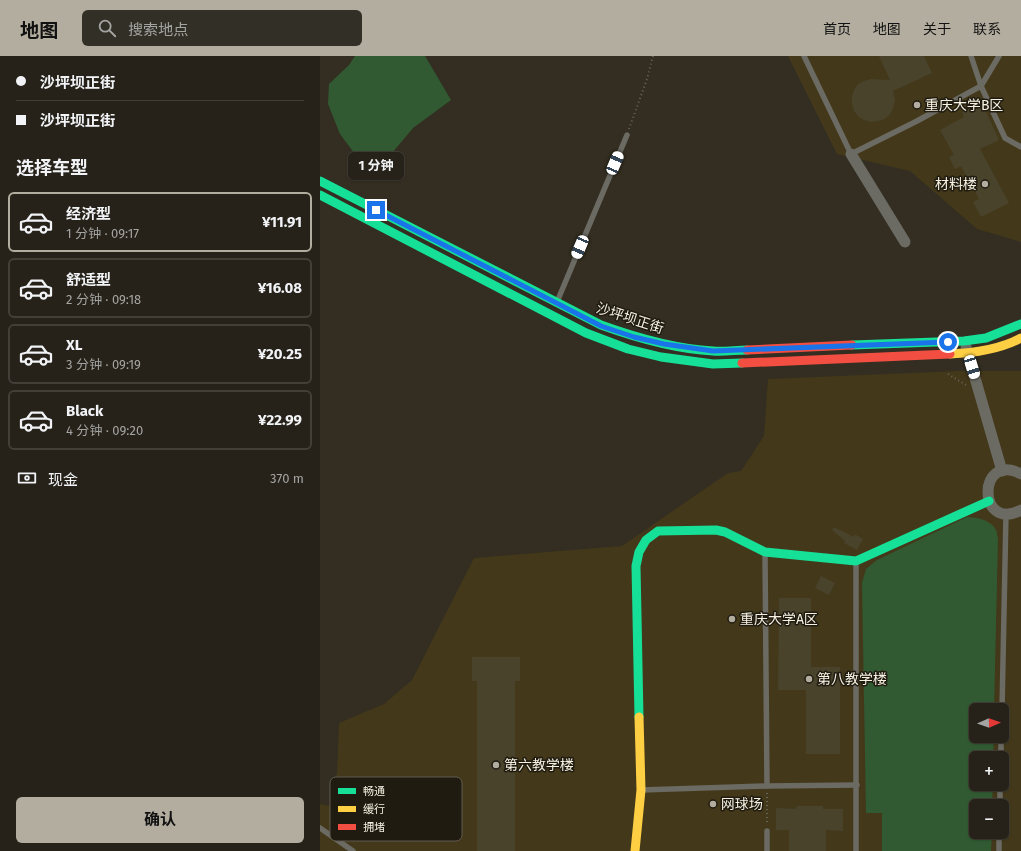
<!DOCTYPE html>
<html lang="zh">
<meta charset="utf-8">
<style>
body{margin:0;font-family:"Fira Sans","Noto Sans SC",sans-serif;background:#322f26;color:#f1f3f6;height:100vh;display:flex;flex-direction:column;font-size:15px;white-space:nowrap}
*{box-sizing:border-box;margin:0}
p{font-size:13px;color:#a4a4a2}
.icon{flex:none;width:22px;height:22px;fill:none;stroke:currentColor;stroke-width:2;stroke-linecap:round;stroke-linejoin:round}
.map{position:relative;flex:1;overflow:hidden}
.details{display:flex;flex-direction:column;background:#262219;width:320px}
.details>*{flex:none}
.hud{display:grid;align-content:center;height:88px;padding:0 16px;background:#262219}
.needle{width:26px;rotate:88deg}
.fabs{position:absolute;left:649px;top:647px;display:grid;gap:8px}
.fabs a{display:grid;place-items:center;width:40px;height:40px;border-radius:6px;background:#262219;box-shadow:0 1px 3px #0004,0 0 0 1px #423f38;font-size:20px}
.end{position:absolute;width:18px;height:18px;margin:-9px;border:5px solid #1a73e8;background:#fff;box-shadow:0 0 0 2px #fff}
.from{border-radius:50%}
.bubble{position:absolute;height:28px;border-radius:6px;background:#262219;box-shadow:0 1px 3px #0004,0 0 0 1px #423f38;font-size:13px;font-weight:700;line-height:28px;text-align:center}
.car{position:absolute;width:12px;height:24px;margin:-12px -6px;border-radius:5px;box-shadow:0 0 3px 1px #0007;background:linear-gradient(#fff 24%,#345 0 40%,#fff 0 76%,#345 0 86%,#fff 0)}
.hud b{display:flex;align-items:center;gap:14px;height:38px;font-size:15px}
.hud b+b{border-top:1px solid #423f38}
.hud i{width:10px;height:10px;background:#f1f3f6}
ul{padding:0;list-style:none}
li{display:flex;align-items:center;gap:12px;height:60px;margin:0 8px 6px;padding:0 8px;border:2px solid #423f38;border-radius:6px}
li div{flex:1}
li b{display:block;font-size:15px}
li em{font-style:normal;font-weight:700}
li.selected{border-color:#b2ad9e}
li>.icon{width:36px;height:36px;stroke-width:1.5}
h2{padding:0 16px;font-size:18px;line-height:48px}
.pay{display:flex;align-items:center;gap:10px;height:44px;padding:0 16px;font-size:15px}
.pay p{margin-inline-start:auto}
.primary-button{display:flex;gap:8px;margin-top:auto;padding:8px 16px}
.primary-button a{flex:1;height:46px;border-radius:6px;background:#b2ad9e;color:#111;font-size:16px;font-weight:700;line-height:46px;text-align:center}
header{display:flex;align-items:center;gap:24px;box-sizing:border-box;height:56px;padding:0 20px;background:#b2ad9e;color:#111}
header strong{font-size:19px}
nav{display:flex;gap:22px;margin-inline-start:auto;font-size:14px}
.search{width:280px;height:36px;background:#322f26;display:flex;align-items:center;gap:10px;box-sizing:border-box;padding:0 14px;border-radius:6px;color:#a4a4a2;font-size:15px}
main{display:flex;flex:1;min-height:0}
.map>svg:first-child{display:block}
.built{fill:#43381a;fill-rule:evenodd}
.green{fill:#315a32}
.building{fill:#49432c}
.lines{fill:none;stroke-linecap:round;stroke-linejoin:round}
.path{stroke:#68655d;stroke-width:2;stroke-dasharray:1 3;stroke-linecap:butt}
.lane{stroke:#6b6a63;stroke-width:5.5}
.street{stroke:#6b6a63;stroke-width:11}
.fast{stroke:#16e098;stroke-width:9}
.slow{stroke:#ffcf43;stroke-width:9}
.jam{stroke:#f24e42;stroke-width:9}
.route{stroke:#1a73e8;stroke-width:5}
.poi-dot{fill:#b2ad9e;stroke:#1f1b10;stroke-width:1.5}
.labels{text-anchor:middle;stroke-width:3;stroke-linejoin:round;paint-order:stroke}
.poi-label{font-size:14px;fill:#f6f1e1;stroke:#1f1b10;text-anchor:start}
.street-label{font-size:14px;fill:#f6f1e1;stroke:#1f1b10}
.key{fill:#1f1b10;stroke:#605b4f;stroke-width:1}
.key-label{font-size:11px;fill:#f6f1e1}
</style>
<header>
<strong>地图</strong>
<div class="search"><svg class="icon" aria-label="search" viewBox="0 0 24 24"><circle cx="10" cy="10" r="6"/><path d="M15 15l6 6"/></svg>搜索地点</div>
<nav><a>首页</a><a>地图</a><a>关于</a><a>联系</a></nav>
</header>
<main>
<section class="details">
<div class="hud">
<b><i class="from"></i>沙坪坝正街</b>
<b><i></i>沙坪坝正街</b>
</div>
<h2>选择车型</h2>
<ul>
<li class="selected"><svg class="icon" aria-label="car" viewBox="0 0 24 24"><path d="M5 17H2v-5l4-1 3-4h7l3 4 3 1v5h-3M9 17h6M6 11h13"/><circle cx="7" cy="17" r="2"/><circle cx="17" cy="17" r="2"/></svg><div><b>经济型</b><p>1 分钟 · 09:17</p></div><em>¥11.91</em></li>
<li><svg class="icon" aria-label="car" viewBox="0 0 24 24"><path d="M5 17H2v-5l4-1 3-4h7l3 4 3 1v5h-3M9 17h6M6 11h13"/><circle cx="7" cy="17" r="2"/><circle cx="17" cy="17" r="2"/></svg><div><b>舒适型</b><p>2 分钟 · 09:18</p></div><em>¥16.08</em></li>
<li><svg class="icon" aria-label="car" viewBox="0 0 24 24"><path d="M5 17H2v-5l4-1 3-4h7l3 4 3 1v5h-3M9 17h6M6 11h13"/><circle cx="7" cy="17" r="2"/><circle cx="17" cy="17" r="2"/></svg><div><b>XL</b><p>3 分钟 · 09:19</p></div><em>¥20.25</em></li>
<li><svg class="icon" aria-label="car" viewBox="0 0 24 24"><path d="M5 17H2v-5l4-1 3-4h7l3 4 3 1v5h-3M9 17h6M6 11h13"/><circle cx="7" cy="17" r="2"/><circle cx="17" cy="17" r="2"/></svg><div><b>Black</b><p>4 分钟 · 09:20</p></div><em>¥22.99</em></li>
</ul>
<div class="pay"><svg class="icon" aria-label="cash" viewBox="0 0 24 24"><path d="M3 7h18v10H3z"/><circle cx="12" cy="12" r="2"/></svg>现金<p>370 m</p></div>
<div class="primary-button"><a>确认</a></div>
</section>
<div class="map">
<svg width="701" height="795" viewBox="0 0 701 795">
<rect width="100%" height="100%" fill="#332e21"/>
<!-- built -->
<g class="built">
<path d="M 468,0 L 701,0 L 701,186 L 657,173 L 590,115 L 517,98 Z"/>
<path d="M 639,315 L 701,315 L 701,795 L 0,795 L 0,748 L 15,751 L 13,730 L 17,717 L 19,667 L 64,648 L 92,624 L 154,502 L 302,490 L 408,417 L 421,415 L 444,380 L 448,323 ZM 656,654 L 682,654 L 682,680 L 656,680 ZM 656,702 L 682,702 L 682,728 L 656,728 ZM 656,750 L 682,750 L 682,776 L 656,776 Z"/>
</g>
<!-- green -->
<g class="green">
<path d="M 35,0 L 105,0 L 131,44 L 93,72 L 52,121 L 20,78 L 8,48 L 9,28 L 29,9 Z"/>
<path d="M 647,461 C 657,461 671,464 676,474 C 677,476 677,480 678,483 L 674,654 L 656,654 L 656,680 L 674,680 L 673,702 L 656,702 L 656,728 L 673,728 L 672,750 L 656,750 L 656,776 L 672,776 L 671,795 L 562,795 L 562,757 L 546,757 L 542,527 L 546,513 L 557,504 Z"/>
</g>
<!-- building -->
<g class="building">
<path d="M 559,0 L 604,0 L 612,17 L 573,35 L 575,45 L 573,52 L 570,58 L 565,63 L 558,65 L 551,66 L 544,64 L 539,61 L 534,55 L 532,48 L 532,41 L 534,34 L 538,28 L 544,25 L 551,23 L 570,24 Z"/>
<path d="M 662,47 L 679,84 L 660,93 L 689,147 L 661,161 L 653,146 L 659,143 L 641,110 L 635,113 L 629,101 L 634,99 L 620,74 L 644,61 L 642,56 Z"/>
<path d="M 514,471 L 534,481 L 535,478 L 543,483 L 537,494 L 524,487 L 525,485 L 512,474 Z"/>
<path d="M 501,520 L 515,527 L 509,539 L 495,532 Z"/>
<path d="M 459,542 L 491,542 L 491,611 L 520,611 L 520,698 L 486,698 L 486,634 L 458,634 Z"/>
<path d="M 152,601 L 200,601 L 200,625 L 195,625 L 195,795 L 157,795 L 157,625 L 152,625 Z"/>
<path d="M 477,750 L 503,750 L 503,753 L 523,753 L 523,775 L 506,774 L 506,795 L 469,795 L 469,774 L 456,774 L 456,752 L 476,753 Z"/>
</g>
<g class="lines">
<!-- path -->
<g class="path">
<path d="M 309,73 L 327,23 L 333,0"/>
<path d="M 628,318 L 646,329"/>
<path d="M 447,737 L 447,767"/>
</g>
<!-- lane -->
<g class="lane">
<path d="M 484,0 L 531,98 L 597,65 L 661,30 L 679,0"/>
<path d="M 651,0 L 661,30 L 685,82 L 701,91"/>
<path d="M 237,246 L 307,79"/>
<path d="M 445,497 L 447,730"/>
<path d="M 536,505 L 536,795"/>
<path d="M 682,654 L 686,458"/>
<path d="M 681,702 L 681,680"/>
<path d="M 321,734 L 447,730 L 537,729"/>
<path d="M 680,750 L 680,728"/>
<path d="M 0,772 L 33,795"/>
<path d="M 447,795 L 447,775"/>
<path d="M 679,795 L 679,776"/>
</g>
<!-- street -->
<g class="street">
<path d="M 531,98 L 585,186"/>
<path d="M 646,291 L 682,415"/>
<path d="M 701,418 C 657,395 657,477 701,454"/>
</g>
<!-- fast -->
<g class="fast">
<path d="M 0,125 L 281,269 C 317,282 354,293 393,295 C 404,296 416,294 427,294"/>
<path d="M 0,139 L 266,277 L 308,293 L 341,301 L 393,308 L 422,307"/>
<path d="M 532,289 L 644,285 L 666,282 L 701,268"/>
<path d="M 319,661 L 316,510 L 319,496 L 326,484 L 338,475 L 396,474 L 405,476 L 445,496 L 536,505 L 669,445"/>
</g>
<!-- slow -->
<g class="slow">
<path d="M 630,298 C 654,297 679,294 701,282"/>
<path d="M 315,795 L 321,734 L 319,661"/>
</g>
<!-- jam -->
<g class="jam">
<path d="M 427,294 L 532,289"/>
<path d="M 422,307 L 630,298"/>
</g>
</g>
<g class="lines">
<!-- route -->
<path class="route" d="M 56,154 L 281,270 L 314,281 L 344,288 L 393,295 L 628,286"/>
</g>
<!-- markers -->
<g class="poi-dot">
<circle cx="597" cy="49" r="4"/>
<circle cx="665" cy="128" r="4"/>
<circle cx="412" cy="563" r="4"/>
<circle cx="489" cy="623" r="4"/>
<circle cx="176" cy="709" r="4"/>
<circle cx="393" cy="748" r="4"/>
</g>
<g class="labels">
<!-- poi labels -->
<g class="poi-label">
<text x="605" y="54">重庆大学B区</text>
<text x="657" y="133" text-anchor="end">材料楼</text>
<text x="420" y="568">重庆大学A区</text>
<text x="497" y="628">第八教学楼</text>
<text x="184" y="714">第六教学楼</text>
<text x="401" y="753">网球场</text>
</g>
<!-- street labels -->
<g class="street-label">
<text transform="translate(310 262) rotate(18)" y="5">沙坪坝正街</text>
</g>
</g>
<!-- legend -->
<rect x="10" y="721" width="132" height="64" rx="6" class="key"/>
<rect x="18" y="732" width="18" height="6" fill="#16e098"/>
<rect x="18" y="750" width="18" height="6" fill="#ffcf43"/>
<rect x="18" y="768" width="18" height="6" fill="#f24e42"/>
<g class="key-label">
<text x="43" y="739">畅通</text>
<text x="43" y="757">缓行</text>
<text x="43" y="775">拥堵</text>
</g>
</svg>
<div class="fabs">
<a><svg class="needle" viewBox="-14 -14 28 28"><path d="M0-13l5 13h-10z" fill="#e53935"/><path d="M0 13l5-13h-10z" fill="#a4a4a2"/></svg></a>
<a>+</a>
<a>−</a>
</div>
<i class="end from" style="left:628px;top:286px"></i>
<i class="end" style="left:56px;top:154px"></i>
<div class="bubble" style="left:28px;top:96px;width:56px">1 分钟</div>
<i class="car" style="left:295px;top:107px;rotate:23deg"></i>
<i class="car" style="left:260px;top:191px;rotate:203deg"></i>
<i class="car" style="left:652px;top:311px;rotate:163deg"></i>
</div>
</main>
